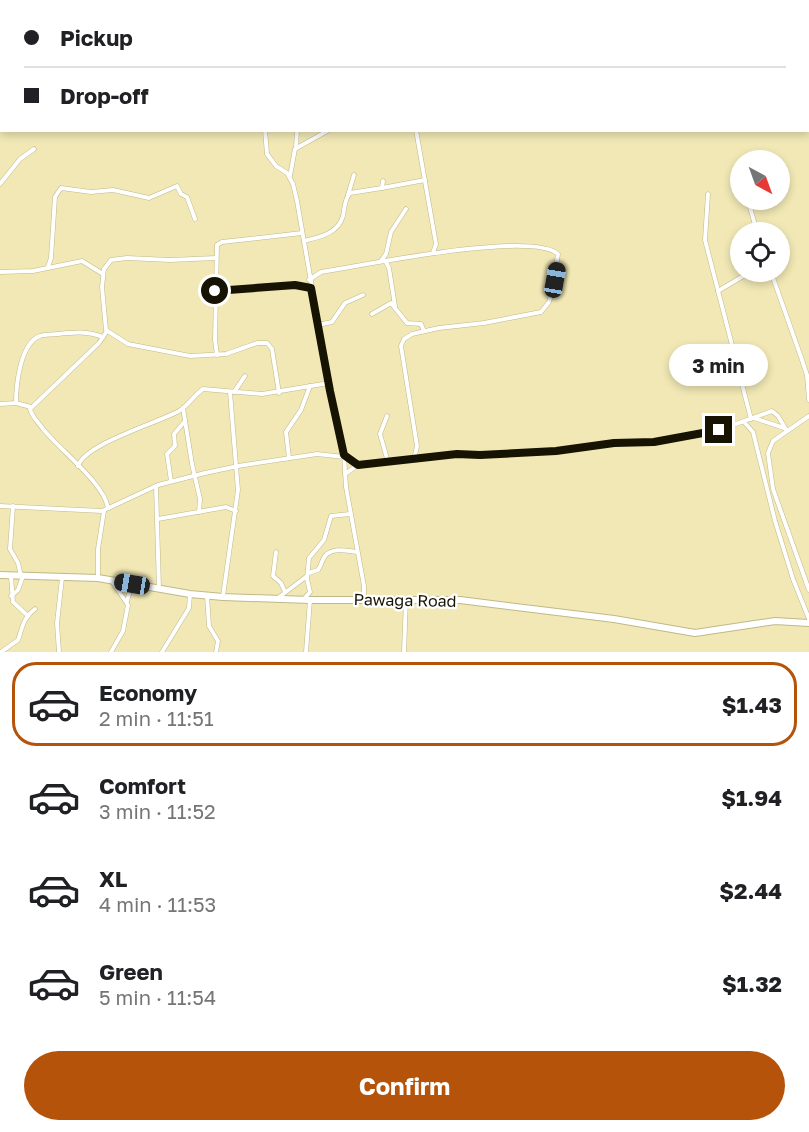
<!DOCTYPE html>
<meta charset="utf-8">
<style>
body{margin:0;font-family:"Golos Text",sans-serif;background:#f2f2f2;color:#202124;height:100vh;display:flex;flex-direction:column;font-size:22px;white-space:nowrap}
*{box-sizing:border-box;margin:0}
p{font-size:20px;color:#757577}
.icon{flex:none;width:33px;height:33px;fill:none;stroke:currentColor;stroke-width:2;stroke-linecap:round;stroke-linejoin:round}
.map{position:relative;height:652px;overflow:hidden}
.drawer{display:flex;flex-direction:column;background:#fff;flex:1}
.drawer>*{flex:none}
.guide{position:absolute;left:0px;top:0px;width:810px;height:132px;box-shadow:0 3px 9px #0003;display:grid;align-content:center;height:132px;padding:0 24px;background:#fff}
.needle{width:39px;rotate:139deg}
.buttons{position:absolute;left:730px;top:150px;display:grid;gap:12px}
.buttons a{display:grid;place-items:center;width:60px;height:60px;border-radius:50%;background:#fff;box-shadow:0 3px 9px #0003;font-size:30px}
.end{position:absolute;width:27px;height:27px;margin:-14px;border:8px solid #171302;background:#fff;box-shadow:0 0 0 3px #fff}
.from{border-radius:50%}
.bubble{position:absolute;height:42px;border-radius:21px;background:#fff;box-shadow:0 3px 9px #0003;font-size:20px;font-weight:700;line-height:42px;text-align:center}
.car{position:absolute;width:18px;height:36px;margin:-18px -9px;border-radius:8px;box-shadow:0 0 4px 2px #0007;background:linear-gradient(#222 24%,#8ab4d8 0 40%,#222 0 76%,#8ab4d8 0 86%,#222 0)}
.guide b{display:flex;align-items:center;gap:21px;height:57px;font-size:22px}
.guide b+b{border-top:2px solid #e0e0e0}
.guide i{width:15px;height:15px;background:#202124}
ul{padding:10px 0 0;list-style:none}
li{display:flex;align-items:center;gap:18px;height:84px;margin:0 12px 9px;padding:0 12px;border:3px solid transparent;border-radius:24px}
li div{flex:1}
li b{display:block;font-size:22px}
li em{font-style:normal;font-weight:700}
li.selected{border-color:#b45309}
li>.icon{width:54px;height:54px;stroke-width:1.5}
.primary-button{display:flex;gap:12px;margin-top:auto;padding:12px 24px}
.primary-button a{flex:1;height:69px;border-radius:36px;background:#b45309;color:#fff;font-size:24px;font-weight:700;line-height:69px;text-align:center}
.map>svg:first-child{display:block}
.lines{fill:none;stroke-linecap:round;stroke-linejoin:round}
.stream{stroke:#5baac1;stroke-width:1.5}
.street-casing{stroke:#c1b887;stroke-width:5}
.secondary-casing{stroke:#c1b887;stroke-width:8}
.street{stroke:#fff;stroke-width:4}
.secondary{stroke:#fff;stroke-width:6}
.route{stroke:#171302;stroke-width:8}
.labels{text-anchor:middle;stroke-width:4.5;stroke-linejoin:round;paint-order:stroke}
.street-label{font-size:16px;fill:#171302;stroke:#fff}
</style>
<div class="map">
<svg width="809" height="652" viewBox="0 0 809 652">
<rect width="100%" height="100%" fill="#f1e8b5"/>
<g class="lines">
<!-- stream -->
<g class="stream">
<path d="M 538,0 L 542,2"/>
<path d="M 808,15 L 809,15"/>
</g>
<defs>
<g id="street">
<path d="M 25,0 L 25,2"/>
<path d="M 94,0 L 96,2"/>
<path d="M 69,2 L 70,0"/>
<path d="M 0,21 L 2,29"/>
<path d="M 0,67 L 2,67"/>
<path d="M 0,89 L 2,88"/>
<path d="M 265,130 L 267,154 L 276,166 L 287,173 L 293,184 L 297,201 L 330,391 L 344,455 L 346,487 L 364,586 L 364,598"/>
<path d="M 416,130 L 436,244 L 433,253"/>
<path d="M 296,148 L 297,130"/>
<path d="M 290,176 L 295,149 L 329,130"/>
<path d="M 0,184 L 20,159 L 34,149"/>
<path d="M 382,188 L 425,180"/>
<path d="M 708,194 L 705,240 L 751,419"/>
<path d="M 348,195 L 354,175"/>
<path d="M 748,200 L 757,232"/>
<path d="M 304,241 C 319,237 338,234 343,216 C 345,207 344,200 350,193 L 382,188 L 383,181"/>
<path d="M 216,258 L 170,260 L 127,258 L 111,260 L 104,269 L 102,287 L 106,330 L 128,344 L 190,356 L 226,354 L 257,343 L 267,343 L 272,349 L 279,393"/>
<path d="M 381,261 L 386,254 L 391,232 L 406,209"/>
<path d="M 386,262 L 389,268 L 395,306"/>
<path d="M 48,267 L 51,258 L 55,197 L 61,188 L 91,192 L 113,190 L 149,198 L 177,186 L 181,194 L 187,197 L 195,219"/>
<path d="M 0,272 L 33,271 L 82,261 L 103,274"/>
<path d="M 771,272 L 801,357 L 807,375 L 809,400"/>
<path d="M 309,280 L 321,272 C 361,266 531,230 558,254 L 552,292 L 549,302 L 541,312 L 484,323 L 439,328 L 412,334 L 404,339 L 401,346 L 417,446 L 415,455 L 411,460"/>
<path d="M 215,291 L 295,285 L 310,288"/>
<path d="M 718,291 L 750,272"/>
<path d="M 372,314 L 391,303 L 407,323 L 421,324 L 424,331"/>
<path d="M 318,325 L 332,322 L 345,303 L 363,295"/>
<path d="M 107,331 L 99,343 L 30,409 C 32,417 38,422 43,429 C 60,450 104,483 108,508"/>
<path d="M 217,355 L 215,340 L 217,245 L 222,242 L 302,233"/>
<path d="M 234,392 L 245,376"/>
<path d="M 16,403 C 16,386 20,343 40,336 C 45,334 52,335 58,334 C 75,332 87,331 103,337"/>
<path d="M 0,404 L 16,403 L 31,407"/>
<path d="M 183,408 L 192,464 L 200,499 L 199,512"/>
<path d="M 387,416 L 380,434 L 388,462"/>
<path d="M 809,416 L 773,441 L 768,453 L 773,489 L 809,590"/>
<path d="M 754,418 L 784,428"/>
<path d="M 744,422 L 753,432 L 775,521 L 793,579 L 809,619"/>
<path d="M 345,455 L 352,462 L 360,465 L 457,454 L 481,455 L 556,451 L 614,443 L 654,442 L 719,430 L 772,411 L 778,416 L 787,431"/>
<path d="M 289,458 L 286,432 L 301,410 L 310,386"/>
<path d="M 78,466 C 85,444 157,423 179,411 C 188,406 194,395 203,389 L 262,394 L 329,383"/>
<path d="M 345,474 L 358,465"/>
<path d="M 171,481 L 167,454 L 175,446 L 174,434 L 185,421"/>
<path d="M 156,486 L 159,588"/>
<path d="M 0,506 L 102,511 L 158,485 L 205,473 L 238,466 L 317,454 L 344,457"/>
<path d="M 13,506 L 10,549 L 18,563 L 21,576"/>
<path d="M 158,519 L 226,507 L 236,511"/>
<path d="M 276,552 L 273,576 L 281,583 L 285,592"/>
<path d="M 309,573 L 318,570 C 321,566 322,560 325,556 C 333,547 347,551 357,552"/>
<path d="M 11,576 L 13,602 L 27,615"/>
<path d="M 98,578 L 98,549 L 104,511"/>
<path d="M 11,596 L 18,590 L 23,576"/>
<path d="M 207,596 L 209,626 L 218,641 L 216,652"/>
<path d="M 223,596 L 238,490 L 230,392"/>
<path d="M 278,598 L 307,576"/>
<path d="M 303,600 L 310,592 L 307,579 L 309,558 L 324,540 L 331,516 L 350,514"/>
<path d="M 127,601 L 132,584"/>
<path d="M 1,652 L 18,640 C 23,626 23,618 35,609"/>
<path d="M 59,652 L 57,623 L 62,578"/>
<path d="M 111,652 L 123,631 L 128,605 L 112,581"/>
<path d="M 162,652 L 189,608 L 190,594"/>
<path d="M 306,652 L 310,600"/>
<path d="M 404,652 L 406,599"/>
</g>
<path id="secondary" d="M 0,575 L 98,578 L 190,594 L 223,597 L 310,600 L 460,600 L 614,619 L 695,633 L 775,621 L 809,623"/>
</defs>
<!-- street casing -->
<use href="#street" class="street-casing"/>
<!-- secondary casing -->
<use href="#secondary" class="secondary-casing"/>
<!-- street -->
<use href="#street" class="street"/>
<!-- secondary -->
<use href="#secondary" class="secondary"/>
</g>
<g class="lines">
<!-- route -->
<path class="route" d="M 215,291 L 295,285 L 311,288 L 330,391 L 344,455 L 358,465 L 457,454 L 480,455 L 556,451 L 614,443 L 654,442 L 719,430"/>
</g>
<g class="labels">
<!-- street labels -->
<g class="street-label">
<text transform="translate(405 600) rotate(1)" y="6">Pawaga Road</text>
</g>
</g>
</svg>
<div class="buttons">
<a><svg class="needle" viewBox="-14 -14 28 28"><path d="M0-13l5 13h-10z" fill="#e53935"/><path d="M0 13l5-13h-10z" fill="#757577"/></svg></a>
<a><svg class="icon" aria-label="locate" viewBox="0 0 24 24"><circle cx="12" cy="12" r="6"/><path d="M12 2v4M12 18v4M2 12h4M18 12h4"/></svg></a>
</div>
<i class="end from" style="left:215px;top:291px"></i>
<i class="end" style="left:719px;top:430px"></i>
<div class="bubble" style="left:669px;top:344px;width:99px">3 min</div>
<i class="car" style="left:555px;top:280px;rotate:10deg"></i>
<i class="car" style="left:132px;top:584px;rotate:279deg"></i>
<div class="guide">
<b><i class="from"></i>Pickup</b>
<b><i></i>Drop-off</b>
</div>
</div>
<section class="drawer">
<ul>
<li class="selected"><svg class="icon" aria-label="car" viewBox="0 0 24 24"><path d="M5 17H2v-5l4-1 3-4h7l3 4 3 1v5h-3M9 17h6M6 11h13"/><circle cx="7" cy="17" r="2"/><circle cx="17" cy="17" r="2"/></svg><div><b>Economy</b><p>2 min · 11:51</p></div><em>$1.43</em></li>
<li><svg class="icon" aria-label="car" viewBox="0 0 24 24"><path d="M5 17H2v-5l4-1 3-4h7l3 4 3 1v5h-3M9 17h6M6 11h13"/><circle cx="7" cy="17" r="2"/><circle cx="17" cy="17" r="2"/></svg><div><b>Comfort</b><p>3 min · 11:52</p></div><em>$1.94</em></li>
<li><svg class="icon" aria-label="car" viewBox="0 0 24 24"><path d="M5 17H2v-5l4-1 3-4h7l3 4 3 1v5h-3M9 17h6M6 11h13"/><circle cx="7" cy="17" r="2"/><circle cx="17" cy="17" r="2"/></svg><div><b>XL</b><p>4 min · 11:53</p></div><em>$2.44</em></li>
<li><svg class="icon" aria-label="car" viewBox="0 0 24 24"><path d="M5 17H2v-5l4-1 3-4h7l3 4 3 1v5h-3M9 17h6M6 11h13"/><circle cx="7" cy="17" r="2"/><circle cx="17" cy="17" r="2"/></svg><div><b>Green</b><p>5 min · 11:54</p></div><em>$1.32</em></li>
</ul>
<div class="primary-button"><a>Confirm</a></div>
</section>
